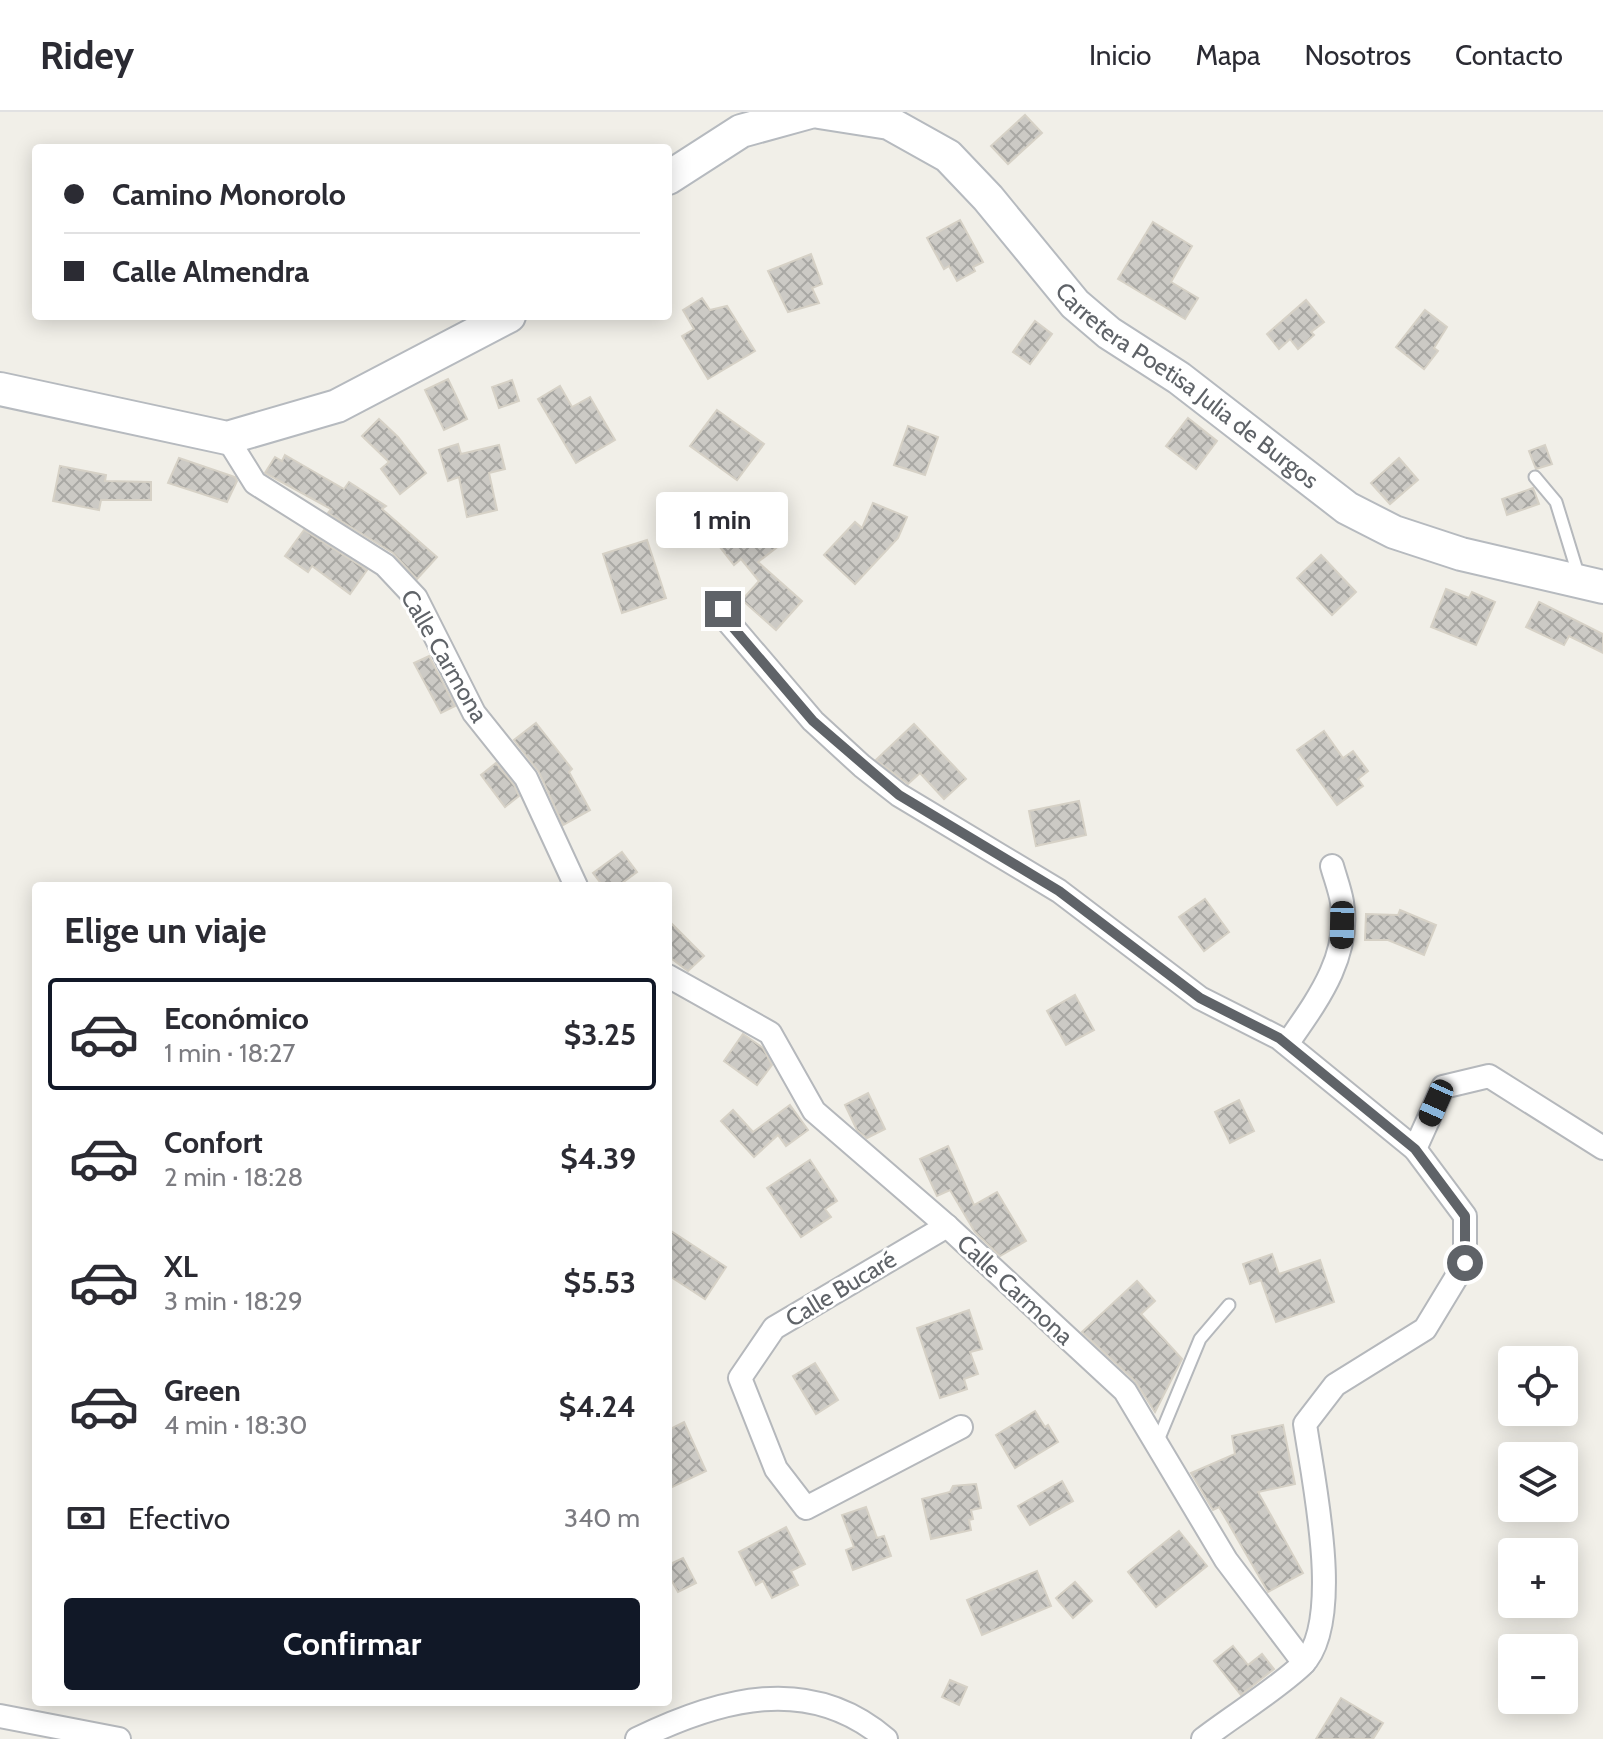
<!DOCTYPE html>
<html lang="es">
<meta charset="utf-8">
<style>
body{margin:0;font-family:Cabin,sans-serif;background:#f7f7f7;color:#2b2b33;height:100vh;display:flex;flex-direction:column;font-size:30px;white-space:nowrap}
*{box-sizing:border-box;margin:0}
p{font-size:26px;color:#7c7c81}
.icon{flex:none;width:44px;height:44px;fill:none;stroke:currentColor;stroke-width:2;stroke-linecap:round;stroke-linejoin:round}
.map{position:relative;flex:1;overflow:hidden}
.drawer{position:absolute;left:32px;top:770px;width:640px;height:824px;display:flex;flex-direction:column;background:#fff;border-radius:8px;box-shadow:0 4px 20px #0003}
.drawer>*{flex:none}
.hud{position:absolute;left:32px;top:32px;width:640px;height:176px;border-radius:8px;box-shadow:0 4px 20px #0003;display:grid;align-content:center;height:176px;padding:0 32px;background:#fff}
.tools{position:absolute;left:1498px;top:1234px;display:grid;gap:16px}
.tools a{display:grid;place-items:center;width:80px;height:80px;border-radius:8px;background:#fff;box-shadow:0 4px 20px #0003;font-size:40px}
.end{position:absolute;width:36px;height:36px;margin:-18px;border:10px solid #5f6368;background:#fff;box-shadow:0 0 0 4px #fff}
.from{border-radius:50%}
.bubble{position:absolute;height:56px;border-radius:8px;background:#fff;box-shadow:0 4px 20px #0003;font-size:26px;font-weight:700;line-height:56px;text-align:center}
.car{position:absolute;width:24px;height:48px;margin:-24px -12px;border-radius:10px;box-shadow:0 0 6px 2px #0007;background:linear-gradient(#222 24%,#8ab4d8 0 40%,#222 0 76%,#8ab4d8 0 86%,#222 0)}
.hud b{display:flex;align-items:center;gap:28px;height:76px;font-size:30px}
.hud b+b{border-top:2px solid #e1e1e2}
.hud i{width:20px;height:20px;background:#2b2b33}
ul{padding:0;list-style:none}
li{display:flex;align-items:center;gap:24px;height:112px;margin:0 16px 12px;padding:0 16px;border:4px solid transparent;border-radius:8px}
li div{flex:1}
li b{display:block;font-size:30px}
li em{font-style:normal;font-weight:700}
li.on{border-color:#111827}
li>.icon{width:72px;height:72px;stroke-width:1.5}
h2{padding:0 32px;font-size:36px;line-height:96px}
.pay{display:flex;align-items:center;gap:20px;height:88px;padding:0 32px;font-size:30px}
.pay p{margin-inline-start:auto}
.cta{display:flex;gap:16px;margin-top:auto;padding:16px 32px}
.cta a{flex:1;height:92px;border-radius:8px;background:#111827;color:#fff;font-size:32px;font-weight:700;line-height:92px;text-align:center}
header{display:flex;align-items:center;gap:48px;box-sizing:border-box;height:112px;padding:0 40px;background:#fff;border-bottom:2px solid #e1e1e2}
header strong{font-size:38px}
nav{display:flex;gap:44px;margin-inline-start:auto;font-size:28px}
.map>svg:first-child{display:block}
.building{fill:url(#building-cross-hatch);stroke:#d6d1c6;stroke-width:2}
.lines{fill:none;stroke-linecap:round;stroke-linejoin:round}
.lane-casing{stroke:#b5b8bc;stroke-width:15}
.street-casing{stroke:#b5b8bc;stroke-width:26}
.secondary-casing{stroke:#b6babf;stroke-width:36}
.lane{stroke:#fff;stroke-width:11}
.street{stroke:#fff;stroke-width:22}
.secondary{stroke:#fff;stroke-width:32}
.route{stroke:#5f6368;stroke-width:10}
.labels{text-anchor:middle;stroke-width:6;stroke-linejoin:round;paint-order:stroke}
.street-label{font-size:24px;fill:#5f6368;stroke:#fff}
</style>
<header>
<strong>Ridey</strong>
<nav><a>Inicio</a><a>Mapa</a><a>Nosotros</a><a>Contacto</a></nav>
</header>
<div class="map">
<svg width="1603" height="1627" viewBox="0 0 1603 1627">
<defs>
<pattern id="building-cross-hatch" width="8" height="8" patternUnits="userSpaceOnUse" patternTransform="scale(2)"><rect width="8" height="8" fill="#cccac5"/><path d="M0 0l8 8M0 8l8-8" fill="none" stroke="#a9a8a4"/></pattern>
</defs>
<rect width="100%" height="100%" fill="#f1efe8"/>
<!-- building -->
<g class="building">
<path d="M 1025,3 L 1042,21 L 1008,52 L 991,34 Z"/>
<path d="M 960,108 L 983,150 L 973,155 L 975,159 L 957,169 L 949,154 L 944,157 L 927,126 Z"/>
<path d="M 1153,110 L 1192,134 L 1171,170 L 1198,186 L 1185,207 L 1118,167 Z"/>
<path d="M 811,142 L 822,172 L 812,176 L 819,191 L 788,200 L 768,159 Z"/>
<path d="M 702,186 L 710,198 L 727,194 L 755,239 L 708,267 L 682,224 L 694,217 L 683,198 Z"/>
<path d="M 1306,188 L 1324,210 L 1311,220 L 1314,223 L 1298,237 L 1290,227 L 1279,237 L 1267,222 Z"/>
<path d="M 1425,198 L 1447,215 L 1434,236 L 1438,239 L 1424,257 L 1396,235 Z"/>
<path d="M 1035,209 L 1052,222 L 1030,252 L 1013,240 Z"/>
<path d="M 448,267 L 467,307 L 444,318 L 425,278 Z"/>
<path d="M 512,268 L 519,289 L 499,296 L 492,275 Z"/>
<path d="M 560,274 L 572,295 L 590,285 L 615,328 L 576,351 L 538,287 Z"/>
<path d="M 717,298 L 764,332 L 737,368 L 690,334 Z"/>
<path d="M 1188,306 L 1217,329 L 1196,357 L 1166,334 Z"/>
<path d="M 379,307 L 398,325 L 426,361 L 400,382 L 381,357 L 389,350 L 362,324 Z"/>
<path d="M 908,314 L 938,325 L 925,363 L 894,353 Z"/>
<path d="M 458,332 L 461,342 L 499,333 L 505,357 L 489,361 L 497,398 L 467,405 L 459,365 L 448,369 L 439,338 Z"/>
<path d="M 1545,333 L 1552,352 L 1536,357 L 1529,339 Z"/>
<path d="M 285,343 L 344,377 L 349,370 L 386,394 L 382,397 L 437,445 L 417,467 L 393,441 L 328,401 L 331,397 L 265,361 L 275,345 L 282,349 Z"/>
<path d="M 179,346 L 235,365 L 237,369 L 227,390 L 168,371 Z"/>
<path d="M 1399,346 L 1418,368 L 1390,392 L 1371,371 Z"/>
<path d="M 60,354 L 106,363 L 105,369 L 151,370 L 151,388 L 101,388 L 99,398 L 53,389 Z"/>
<path d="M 1533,376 L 1539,392 L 1507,403 L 1502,387 Z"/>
<path d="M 873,391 L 907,405 L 898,426 L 855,472 L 824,443 L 855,410 L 862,416 Z"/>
<path d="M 756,392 L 785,429 L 758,450 L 802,489 L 776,518 L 742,488 L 759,469 L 741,447 L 734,453 L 712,425 Z"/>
<path d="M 304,418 L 367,458 L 350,482 L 312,454 L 308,460 L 285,444 Z"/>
<path d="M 647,428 L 666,486 L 622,501 L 603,442 Z"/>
<path d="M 1321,443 L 1356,480 L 1332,503 L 1297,466 Z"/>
<path d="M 1446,477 L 1469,486 L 1472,480 L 1495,490 L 1476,533 L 1431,515 Z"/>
<path d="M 1539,490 L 1603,522 L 1603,541 L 1569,524 L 1564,533 L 1526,515 Z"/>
<path d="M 429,544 L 455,594 L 441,601 L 414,551 Z"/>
<path d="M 536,611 L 572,657 L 569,660 L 590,698 L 563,713 L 539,660 L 514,628 Z"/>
<path d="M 914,612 L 966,667 L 944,687 L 920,661 L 908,672 L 876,648 Z"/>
<path d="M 1324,619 L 1343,646 L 1353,639 L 1368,659 L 1358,667 L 1363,674 L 1337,693 L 1297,638 Z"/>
<path d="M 496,651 L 514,673 L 519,684 L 505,695 L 481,663 Z"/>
<path d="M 1079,689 L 1086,723 L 1036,734 L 1029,699 Z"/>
<path d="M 622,740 L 637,760 L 618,774 L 603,774 L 593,761 Z"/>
<path d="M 1205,787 L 1229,820 L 1204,839 L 1179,805 Z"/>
<path d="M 1400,798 L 1436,813 L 1424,843 L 1388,828 L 1365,828 L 1366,802 L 1398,803 Z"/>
<path d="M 668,808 L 704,844 L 688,859 L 668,844 Z"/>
<path d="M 1075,883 L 1094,918 L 1066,933 L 1047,899 Z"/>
<path d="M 743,922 L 763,936 L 772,953 L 757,973 L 724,949 Z"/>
<path d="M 868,981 L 885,1017 L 867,1026 L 857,1018 L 845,993 Z"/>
<path d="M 1239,988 L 1254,1019 L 1230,1031 L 1215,1000 Z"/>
<path d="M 790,993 L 808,1018 L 786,1034 L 778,1023 L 754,1045 L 721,1009 L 733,998 L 753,1020 Z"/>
<path d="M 948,1034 L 974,1093 L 997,1080 L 1026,1129 L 1000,1144 L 975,1120 L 950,1078 L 937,1084 L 920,1047 Z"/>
<path d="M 810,1048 L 837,1089 L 825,1097 L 831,1105 L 801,1125 L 767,1076 Z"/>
<path d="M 668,1117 L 726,1155 L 705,1187 L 668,1163 Z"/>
<path d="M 1272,1142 L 1279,1162 L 1320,1148 L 1334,1190 L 1276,1210 L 1261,1168 L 1250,1172 L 1243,1152 Z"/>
<path d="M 1137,1169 L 1155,1189 L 1141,1202 L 1182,1247 L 1155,1300 L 1135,1269 L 1082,1220 Z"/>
<path d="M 969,1198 L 982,1237 L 970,1240 L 978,1262 L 964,1267 L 967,1277 L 940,1286 L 917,1216 Z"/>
<path d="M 815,1251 L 838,1288 L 816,1302 L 793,1264 Z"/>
<path d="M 1035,1299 L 1045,1315 L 1048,1313 L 1058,1330 L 1015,1356 L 996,1323 Z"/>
<path d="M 684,1310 L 706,1359 L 668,1377 L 668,1318 Z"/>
<path d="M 1283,1313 L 1295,1372 L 1258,1380 L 1303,1461 L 1268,1480 L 1219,1395 L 1213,1398 L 1191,1361 L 1235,1342 L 1232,1324 Z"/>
<path d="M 1062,1369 L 1073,1389 L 1030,1413 L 1018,1394 Z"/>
<path d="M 976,1372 L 981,1396 L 971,1398 L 973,1407 L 969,1408 L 971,1418 L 931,1427 L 922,1387 L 950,1380 L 953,1374 Z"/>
<path d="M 866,1395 L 877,1426 L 884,1424 L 891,1444 L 853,1458 L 846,1438 L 854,1435 L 842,1403 Z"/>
<path d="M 786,1415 L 805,1452 L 791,1459 L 798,1473 L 772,1486 L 763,1469 L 756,1473 L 739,1440 Z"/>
<path d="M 1179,1419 L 1207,1454 L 1156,1495 L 1128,1460 Z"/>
<path d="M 683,1446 L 696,1471 L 678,1480 L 668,1462 L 668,1453 Z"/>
<path d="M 1037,1459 L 1051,1494 L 982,1523 L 967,1488 Z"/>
<path d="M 1075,1470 L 1092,1489 L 1073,1506 L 1056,1486 Z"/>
<path d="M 1233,1534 L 1248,1553 L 1262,1542 L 1274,1557 L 1241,1583 L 1214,1549 Z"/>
<path d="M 950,1568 L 967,1575 L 959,1593 L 942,1585 Z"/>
<path d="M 1341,1586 L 1383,1611 L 1373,1627 L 1316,1627 Z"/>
</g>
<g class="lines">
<defs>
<g id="lane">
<path d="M 1535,365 L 1556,390 L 1579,465"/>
<path d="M 1157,1331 L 1200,1227 L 1229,1193"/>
</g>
<g id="street">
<path d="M 227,326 L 255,371 L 385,453 L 416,486 L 474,601 L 526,666 L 576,774"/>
<path d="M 723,497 L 725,506 L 813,609 L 862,654 L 899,683 L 1059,779 L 1200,886 L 1279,926 L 1415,1037 L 1465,1104 L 1465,1151 L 1425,1217 L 1335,1273 L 1305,1312 C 1313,1368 1345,1511 1302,1553 C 1273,1580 1234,1603 1203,1627"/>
<path d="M 668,864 L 770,921 L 814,999 L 947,1114 L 1125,1279 L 1226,1448 L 1304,1551"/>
<path d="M 1287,932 C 1316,890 1351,845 1342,790 C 1340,778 1335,765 1332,754"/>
<path d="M 1415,1037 L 1443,975 L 1489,964 L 1603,1036"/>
<path d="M 947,1114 L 774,1216 L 740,1266 L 776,1357 L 806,1396 L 961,1315"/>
<path d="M 0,1604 L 119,1627"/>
<path d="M 637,1627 C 719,1587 809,1561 886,1627"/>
</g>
<g id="secondary">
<path id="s1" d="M 819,0 L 889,11 L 948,44 L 988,86 L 1075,192 L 1109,221 L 1179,266 L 1347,396 L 1394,420 L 1461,442 L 1603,475"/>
<path d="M 668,66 L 741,19 L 810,0"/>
<path d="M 0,277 L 227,326 L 337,294 L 509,204"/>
</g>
</defs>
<!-- lane casing -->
<use href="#lane" class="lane-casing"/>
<!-- street casing -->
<use href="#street" class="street-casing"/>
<!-- secondary casing -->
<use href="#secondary" class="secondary-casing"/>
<!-- lane -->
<use href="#lane" class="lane"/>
<!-- street -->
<use href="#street" class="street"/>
<!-- secondary -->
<use href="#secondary" class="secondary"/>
</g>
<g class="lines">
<!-- route -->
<path class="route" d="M 723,497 L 725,506 L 813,609 L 899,683 L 1059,779 L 1200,886 L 1279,926 L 1415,1037 L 1465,1104 L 1465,1151"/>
</g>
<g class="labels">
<!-- street labels -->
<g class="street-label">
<text dy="8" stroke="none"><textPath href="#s1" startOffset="472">Carretera Poetisa Julia de Burgos</textPath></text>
<text transform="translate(444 544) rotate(60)" y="8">Calle Carmona</text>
<text transform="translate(841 1177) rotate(-31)" y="8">Calle Bucaré</text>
<text transform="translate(1015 1178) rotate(43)" y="8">Calle Carmona</text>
</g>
</g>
</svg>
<div class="tools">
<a><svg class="icon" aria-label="locate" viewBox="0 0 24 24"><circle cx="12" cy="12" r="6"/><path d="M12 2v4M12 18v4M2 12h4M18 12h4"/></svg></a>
<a><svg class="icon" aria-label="layers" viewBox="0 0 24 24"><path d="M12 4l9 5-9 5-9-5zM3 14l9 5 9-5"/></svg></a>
<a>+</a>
<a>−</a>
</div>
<i class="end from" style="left:1465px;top:1151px"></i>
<i class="end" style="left:723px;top:497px"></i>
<div class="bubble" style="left:656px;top:380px;width:132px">1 min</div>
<i class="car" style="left:1342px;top:813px;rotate:181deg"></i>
<i class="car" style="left:1436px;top:991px;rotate:204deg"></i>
<div class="hud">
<b><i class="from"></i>Camino Monorolo</b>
<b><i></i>Calle Almendra</b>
</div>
<section class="drawer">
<h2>Elige un viaje</h2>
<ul>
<li class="on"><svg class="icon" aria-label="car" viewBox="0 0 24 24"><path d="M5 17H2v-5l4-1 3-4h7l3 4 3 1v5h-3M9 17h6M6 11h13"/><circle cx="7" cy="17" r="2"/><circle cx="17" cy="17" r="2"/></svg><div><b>Económico</b><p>1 min · 18:27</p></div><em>$3.25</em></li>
<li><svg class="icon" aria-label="car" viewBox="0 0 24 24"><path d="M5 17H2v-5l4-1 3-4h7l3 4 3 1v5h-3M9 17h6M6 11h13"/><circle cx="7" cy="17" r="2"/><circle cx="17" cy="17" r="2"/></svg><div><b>Confort</b><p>2 min · 18:28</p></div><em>$4.39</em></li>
<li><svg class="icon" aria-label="car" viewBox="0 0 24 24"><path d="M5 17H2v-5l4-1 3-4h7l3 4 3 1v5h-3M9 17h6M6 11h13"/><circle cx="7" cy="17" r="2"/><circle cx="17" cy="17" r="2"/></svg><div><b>XL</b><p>3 min · 18:29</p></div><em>$5.53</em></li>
<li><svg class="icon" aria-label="car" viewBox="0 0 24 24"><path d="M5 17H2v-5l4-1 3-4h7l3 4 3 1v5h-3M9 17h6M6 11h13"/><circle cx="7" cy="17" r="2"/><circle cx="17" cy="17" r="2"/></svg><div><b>Green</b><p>4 min · 18:30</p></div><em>$4.24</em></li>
</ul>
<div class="pay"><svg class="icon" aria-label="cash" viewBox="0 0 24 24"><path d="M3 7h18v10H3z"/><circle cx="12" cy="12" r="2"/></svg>Efectivo<p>340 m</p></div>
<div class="cta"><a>Confirmar</a></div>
</section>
</div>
